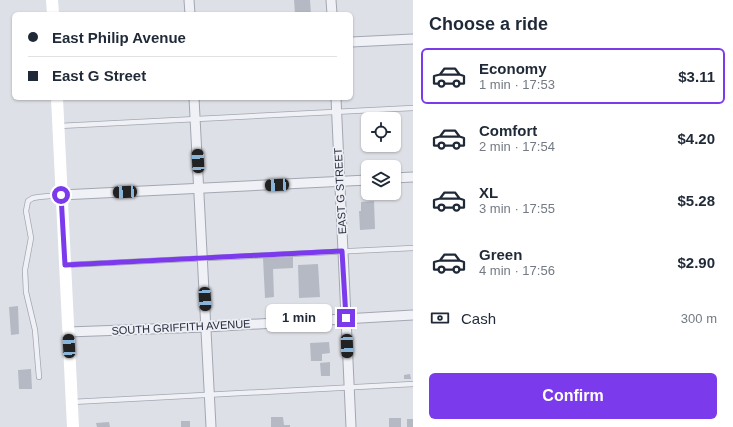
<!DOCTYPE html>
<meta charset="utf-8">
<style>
body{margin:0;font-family:Arial,sans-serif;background:#f2f2f3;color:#1f2937;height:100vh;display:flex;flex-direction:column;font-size:15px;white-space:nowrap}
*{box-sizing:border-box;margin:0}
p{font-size:13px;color:#747a83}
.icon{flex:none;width:22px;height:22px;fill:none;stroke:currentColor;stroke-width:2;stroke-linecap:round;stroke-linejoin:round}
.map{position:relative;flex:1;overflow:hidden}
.side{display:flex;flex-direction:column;background:#fff;width:320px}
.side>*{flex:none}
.guide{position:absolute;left:12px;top:12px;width:341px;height:88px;border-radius:6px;box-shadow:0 1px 3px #0004;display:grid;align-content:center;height:88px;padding:0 16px;background:#fff}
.fabs{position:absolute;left:361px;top:112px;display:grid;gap:8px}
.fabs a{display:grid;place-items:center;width:40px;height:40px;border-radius:6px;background:#fff;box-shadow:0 1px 3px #0004;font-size:20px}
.end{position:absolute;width:18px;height:18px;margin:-9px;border:5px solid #7c3aed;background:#fff;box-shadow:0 0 0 2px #fff}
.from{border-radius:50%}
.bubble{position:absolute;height:28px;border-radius:6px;background:#fff;box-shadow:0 1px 3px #0004;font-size:13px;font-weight:700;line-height:28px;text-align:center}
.car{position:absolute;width:12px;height:24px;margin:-12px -6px;border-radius:5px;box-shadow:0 0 3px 1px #0007;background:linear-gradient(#222 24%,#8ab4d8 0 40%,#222 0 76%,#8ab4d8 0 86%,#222 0)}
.guide b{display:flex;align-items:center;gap:14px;height:38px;font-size:15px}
.guide b+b{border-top:1px solid #e0e1e3}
.guide i{width:10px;height:10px;background:#1f2937}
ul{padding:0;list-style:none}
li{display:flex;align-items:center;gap:12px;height:56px;margin:0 8px 6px;padding:0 8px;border:2px solid transparent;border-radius:6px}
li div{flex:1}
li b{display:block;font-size:15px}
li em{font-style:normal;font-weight:700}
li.current{border-color:#7c3aed}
li>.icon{width:36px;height:36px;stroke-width:1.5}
h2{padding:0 16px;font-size:18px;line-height:48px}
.pay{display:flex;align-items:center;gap:10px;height:44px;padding:0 16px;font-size:15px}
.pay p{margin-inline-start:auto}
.button{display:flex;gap:8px;margin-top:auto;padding:8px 16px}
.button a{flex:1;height:46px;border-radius:6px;background:#7c3aed;color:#fff;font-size:16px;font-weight:700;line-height:46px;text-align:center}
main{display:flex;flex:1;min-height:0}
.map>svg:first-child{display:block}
.building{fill:#b5b9c4}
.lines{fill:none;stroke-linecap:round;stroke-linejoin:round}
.lane-casing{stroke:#a3a7b1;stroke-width:6}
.street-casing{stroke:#a3a7b1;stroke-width:11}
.lane{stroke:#f0f1f6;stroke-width:4.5}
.street{stroke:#f0f1f6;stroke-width:9}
.secondary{stroke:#fff;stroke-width:12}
.route{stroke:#7c3aed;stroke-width:5}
.labels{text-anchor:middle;stroke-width:3.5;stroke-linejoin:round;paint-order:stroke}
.street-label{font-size:11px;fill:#272d3d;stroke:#edeff5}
</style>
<main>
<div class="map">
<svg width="413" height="427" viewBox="0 0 413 427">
<rect width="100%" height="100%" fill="#dee0e7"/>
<!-- building -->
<g class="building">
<path d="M 294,0 L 310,0 L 311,14 L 295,14 Z"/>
<path d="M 374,201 L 375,229 L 360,230 L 359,211 L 361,211 L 361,202 Z"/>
<path d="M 293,257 L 293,268 L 273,269 L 274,297 L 265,298 L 263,258 Z"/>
<path d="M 318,264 L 320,297 L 299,298 L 298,265 Z"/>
<path d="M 18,306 L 19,334 L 11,335 L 9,307 Z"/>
<path d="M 329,342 L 330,353 L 322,354 L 322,361 L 311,361 L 310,343 Z"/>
<path d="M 330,362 L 330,376 L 321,376 L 320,363 Z"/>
<path d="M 31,369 L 32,389 L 19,389 L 18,370 Z"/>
<path d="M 410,374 L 411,379 L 404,379 L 404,375 Z"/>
<path d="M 271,417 L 283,417 L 284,425 L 290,425 L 290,427 L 271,427 Z"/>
<rect x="389" y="418" width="12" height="9"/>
<rect x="407" y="419" width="6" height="8"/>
<rect x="181" y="421" width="9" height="6"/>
<path d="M 109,422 L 110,427 L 97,427 L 96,423 Z"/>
</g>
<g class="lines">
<defs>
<g id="lane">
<path d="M 59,126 L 413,108"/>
<path d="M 65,265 L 413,248"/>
<path d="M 39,377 L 35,330 L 26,292 L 25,270 L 31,238 L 26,211 L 28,201 L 33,198 L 39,197 L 60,195"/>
<path d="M 72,402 L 413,384"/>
</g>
<g id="street">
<path d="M 189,0 L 190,14"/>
<path d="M 331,0 L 332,14"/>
<path d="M 351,42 L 413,39"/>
<path d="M 194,98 L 211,427"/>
<path d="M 336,98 L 351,427"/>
<path d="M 394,178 L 413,177"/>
<path d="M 61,195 L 368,180"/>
<path d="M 68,332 L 206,327 L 413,315"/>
</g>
</defs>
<!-- lane casing -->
<use href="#lane" class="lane-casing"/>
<!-- street casing -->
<use href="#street" class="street-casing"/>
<!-- lane -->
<use href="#lane" class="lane"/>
<!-- street -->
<use href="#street" class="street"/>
<!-- secondary -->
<g class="secondary">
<path d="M 52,0 L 53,14"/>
<path d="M 57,98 L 73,427"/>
</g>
</g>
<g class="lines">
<!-- route -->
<path class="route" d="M 61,195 L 65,265 L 342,251 L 346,318"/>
</g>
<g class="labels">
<!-- street labels -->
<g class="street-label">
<text transform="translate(340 191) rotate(-93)" y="4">EAST G STREET</text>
<text transform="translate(181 327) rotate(-3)" y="4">SOUTH GRIFFITH AVENUE</text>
</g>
</g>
</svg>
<div class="fabs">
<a><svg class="icon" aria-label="locate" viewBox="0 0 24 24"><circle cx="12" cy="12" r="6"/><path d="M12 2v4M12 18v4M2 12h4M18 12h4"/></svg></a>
<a><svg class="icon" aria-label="layers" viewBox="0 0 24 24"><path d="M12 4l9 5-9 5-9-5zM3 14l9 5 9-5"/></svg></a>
</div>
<i class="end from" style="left:61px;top:195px"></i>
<i class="end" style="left:346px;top:318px"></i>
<div class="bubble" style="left:266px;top:304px;width:66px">1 min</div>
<i class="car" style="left:198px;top:161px;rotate:357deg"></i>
<i class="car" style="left:277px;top:185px;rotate:267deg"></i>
<i class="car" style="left:125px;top:192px;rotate:267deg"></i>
<i class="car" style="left:205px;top:299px;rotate:177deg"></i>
<i class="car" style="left:69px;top:346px;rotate:357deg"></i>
<i class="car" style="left:347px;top:346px;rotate:178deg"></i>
<div class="guide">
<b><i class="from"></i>East Philip Avenue</b>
<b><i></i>East G Street</b>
</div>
</div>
<section class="side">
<h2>Choose a ride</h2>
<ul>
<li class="current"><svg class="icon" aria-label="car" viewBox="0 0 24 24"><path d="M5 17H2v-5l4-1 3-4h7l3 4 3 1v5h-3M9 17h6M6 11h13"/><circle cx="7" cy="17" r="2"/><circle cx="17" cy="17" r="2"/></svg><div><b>Economy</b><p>1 min · 17:53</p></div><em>$3.11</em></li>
<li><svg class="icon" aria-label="car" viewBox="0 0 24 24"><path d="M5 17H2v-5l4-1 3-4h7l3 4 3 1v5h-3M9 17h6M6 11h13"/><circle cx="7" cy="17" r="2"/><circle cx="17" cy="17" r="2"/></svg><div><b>Comfort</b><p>2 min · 17:54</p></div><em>$4.20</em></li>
<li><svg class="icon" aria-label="car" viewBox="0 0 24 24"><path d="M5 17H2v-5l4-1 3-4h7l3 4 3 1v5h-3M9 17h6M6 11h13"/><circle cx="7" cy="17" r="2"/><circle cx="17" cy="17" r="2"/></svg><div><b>XL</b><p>3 min · 17:55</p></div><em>$5.28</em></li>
<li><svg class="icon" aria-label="car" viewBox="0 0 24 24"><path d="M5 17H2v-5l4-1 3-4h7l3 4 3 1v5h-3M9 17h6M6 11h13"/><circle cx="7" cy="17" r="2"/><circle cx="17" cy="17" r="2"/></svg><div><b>Green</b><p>4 min · 17:56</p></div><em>$2.90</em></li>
</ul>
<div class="pay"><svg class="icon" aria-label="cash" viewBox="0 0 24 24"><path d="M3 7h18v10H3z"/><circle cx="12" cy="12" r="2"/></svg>Cash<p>300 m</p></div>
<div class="button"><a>Confirm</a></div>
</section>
</main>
